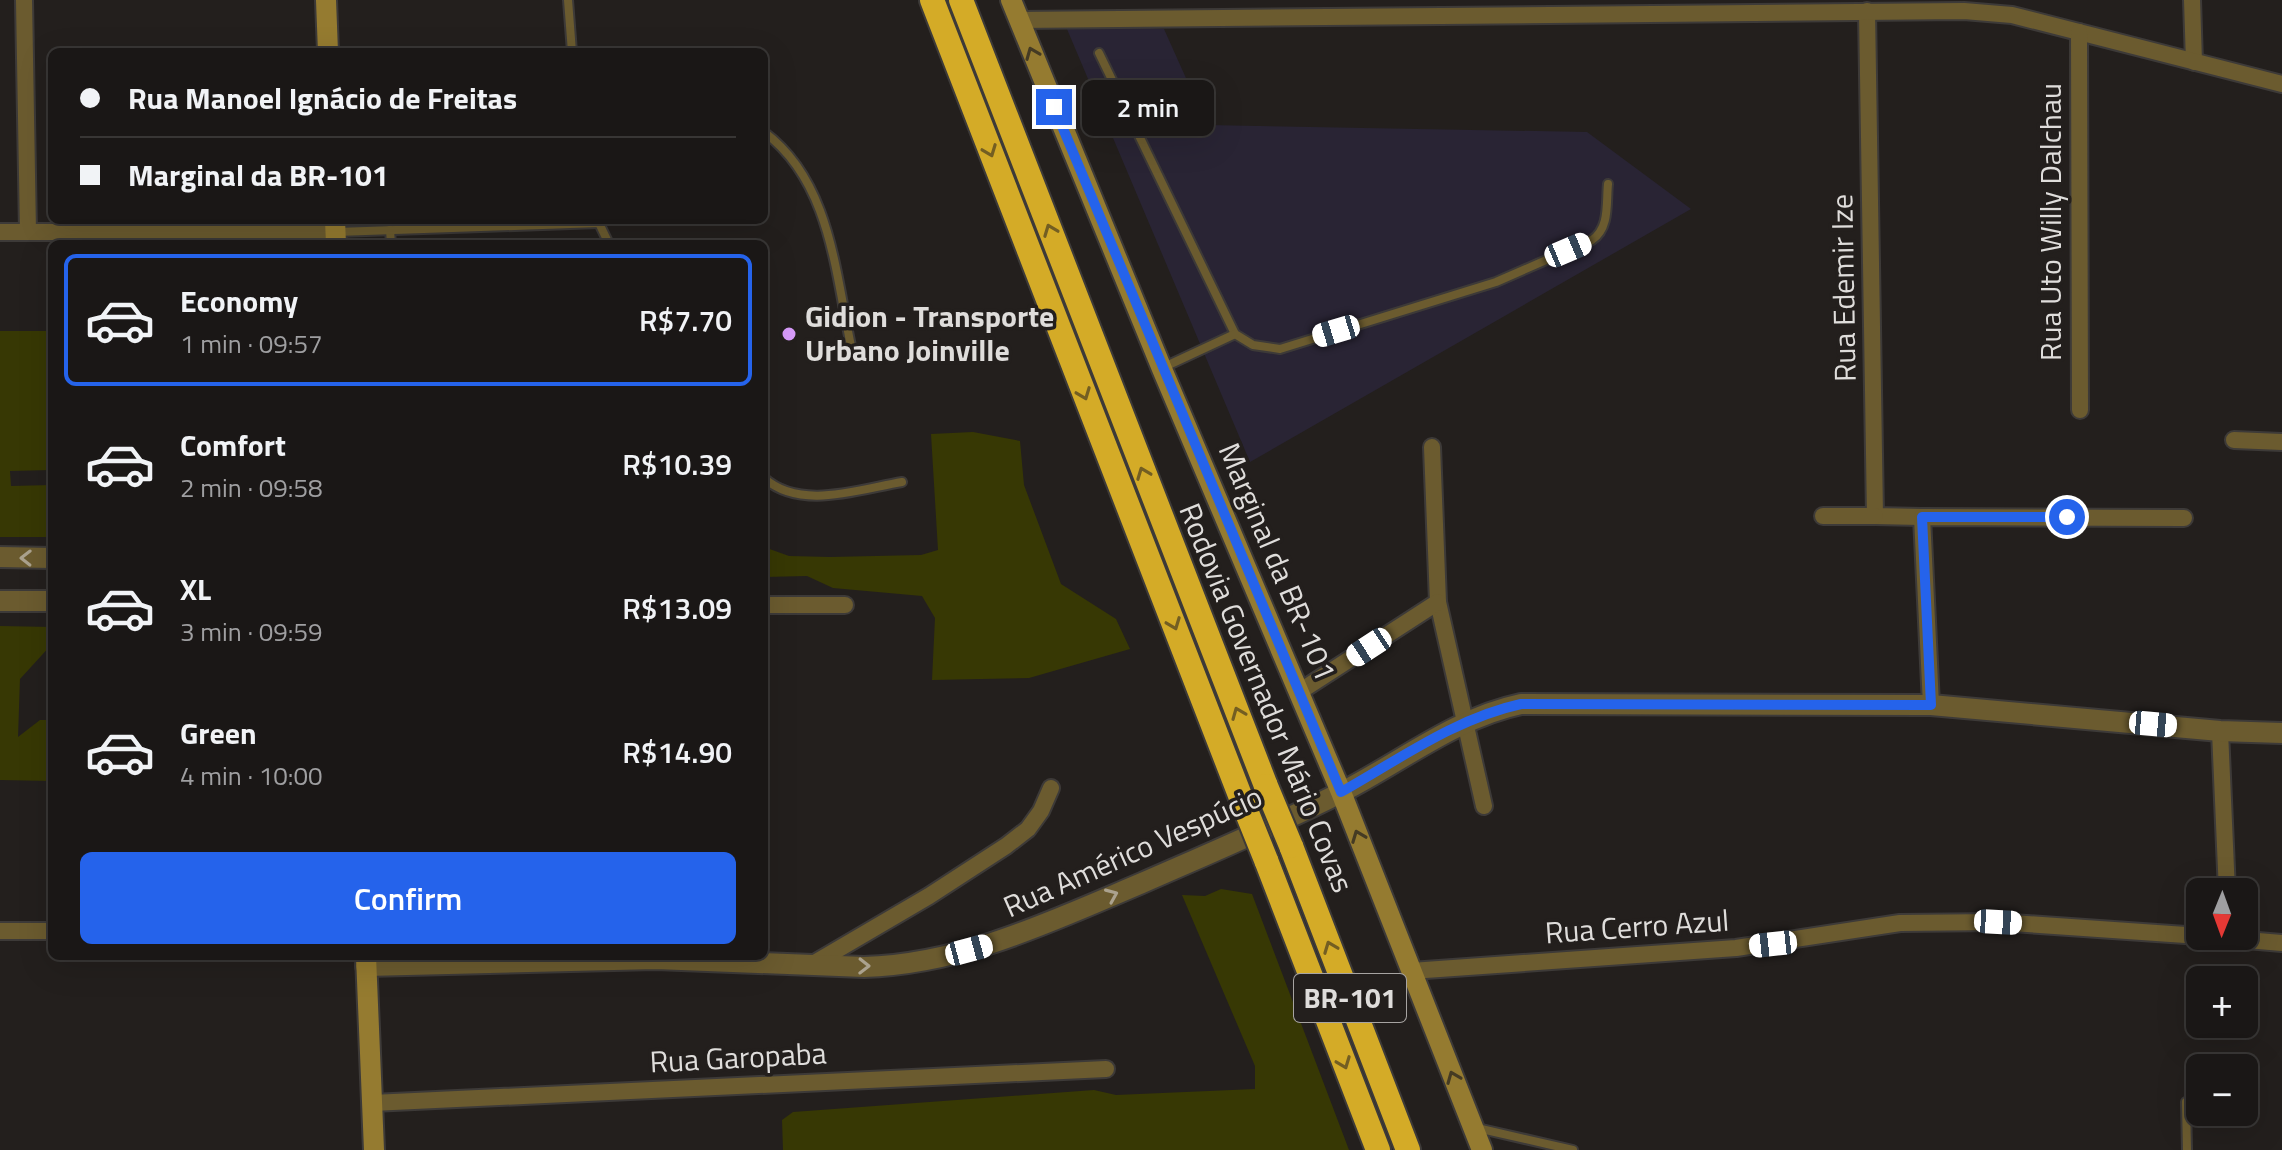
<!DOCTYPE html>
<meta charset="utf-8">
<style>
body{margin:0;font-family:"Titillium Web",sans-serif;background:#23201f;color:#f1f3f6;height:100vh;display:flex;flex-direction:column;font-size:30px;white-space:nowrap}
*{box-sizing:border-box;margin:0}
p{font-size:26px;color:#9f9fa1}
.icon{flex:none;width:44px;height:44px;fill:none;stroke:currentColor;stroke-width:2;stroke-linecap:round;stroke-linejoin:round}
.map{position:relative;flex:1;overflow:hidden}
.panel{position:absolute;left:48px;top:240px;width:720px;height:720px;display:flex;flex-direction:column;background:#1a1716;border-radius:12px;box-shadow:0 8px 32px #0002,0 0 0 2px #383635}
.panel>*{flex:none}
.hud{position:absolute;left:48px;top:48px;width:720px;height:176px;border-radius:12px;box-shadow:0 8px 32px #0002,0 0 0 2px #383635;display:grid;align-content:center;height:176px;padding:0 32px;background:#1a1716}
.needle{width:52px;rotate:181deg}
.buttons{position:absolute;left:2186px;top:878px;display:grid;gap:16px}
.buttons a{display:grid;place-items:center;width:72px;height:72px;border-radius:12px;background:#1a1716;box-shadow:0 8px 32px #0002,0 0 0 2px #383635;font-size:40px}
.end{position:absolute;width:36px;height:36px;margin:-18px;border:10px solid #2563eb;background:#fff;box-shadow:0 0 0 4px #fff}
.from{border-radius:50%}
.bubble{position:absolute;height:56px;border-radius:12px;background:#1a1716;box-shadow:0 8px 32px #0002,0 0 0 2px #383635;font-size:26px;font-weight:600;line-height:56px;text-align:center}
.car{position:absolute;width:24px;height:48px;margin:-24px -12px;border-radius:10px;box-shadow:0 0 6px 2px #0007;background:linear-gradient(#fff 24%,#345 0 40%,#fff 0 76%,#345 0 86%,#fff 0)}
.hud b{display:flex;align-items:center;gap:28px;height:76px;font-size:30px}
.hud b+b{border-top:2px solid #383635}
.hud i{width:20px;height:20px;background:#f1f3f6}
ul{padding:14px 0 0;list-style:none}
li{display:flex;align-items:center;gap:24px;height:132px;margin:0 16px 12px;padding:0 16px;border:4px solid transparent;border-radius:12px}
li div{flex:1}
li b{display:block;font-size:30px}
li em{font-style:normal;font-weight:600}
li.selected{border-color:#2563eb}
li>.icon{width:72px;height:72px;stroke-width:1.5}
.button{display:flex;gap:16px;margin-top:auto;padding:16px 32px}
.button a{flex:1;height:92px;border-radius:12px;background:#2563eb;color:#fff;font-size:32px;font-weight:600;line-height:92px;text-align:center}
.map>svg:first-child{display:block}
.industrial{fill:#292434}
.green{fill:#373804}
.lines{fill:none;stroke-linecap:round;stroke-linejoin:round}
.service-casing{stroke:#3d3a38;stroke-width:12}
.minor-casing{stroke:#3d3a38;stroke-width:20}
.tertiary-casing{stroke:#3d3a38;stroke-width:24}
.secondary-casing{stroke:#3d3a38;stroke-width:24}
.motorway-casing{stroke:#3d3a38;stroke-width:28}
.service{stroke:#6b5b2f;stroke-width:8}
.minor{stroke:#6b5b2f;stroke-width:16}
.tertiary{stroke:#6b5b2f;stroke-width:20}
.secondary{stroke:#957b30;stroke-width:20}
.motorway{stroke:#d4ab27;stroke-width:24}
.motorway-bridge-casing{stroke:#3d3a38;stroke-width:28;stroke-linecap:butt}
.motorway-bridge{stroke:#d4ab27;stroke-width:24}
.oneway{stroke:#453b23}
.oneway2{stroke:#735e22}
.oneway3{stroke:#aba28e}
.route{stroke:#2563eb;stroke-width:10}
.poi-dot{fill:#d79bf9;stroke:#231f1d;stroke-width:3}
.labels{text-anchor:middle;stroke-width:7;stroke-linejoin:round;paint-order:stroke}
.shield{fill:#231f1d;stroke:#a7a4a2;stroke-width:2}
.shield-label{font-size:28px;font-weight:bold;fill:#dfdddb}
.street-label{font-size:30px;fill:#dfdddb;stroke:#231f1d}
.poi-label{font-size:30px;font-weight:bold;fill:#dfdddb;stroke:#231f1d;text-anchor:start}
</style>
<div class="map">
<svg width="2282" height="1150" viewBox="0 0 2282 1150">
<rect width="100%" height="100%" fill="#231f1d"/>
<!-- industrial -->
<path class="industrial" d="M 1064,22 L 1164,29 L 1207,125 L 1587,132 L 1691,209 L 1250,462 Z"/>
<!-- green -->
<g class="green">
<path d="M 0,331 L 52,331 L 52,470 L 10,471 L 11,486 L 52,485 L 52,537 L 0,537 Z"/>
<path d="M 973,432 L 1020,441 L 1024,485 L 1061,584 L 1116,619 L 1130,649 L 1029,678 L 932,680 L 935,618 L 922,596 L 833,588 L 807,576 L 764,577 L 764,547 L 789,556 L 830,557 L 921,555 L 938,550 L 931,434 Z"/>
<path d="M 0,626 L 52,627 L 52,644 L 20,679 L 18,737 L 40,720 L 52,720 L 52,781 L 0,780 Z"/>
<path d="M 1221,889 L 1252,894 L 1349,1150 L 783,1150 L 782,1120 L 793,1112 L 1094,1090 L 1116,1095 L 1255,1089 L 1255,1066 L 1182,895 L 1205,896 Z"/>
</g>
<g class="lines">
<defs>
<g id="service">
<path d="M 568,0 L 572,52"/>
<path d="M 1099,53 L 1235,334 L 1253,345 L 1280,349 L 1496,282 L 1592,240 C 1610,228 1606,203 1608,184"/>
<path d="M 764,132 C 830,181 835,271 851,346"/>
<path d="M 598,221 L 609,244"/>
<path d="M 390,230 L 391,244"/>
<path d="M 337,232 L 599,223"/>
<path d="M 1162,368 L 1235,334"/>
<path d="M 764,478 C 800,511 860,489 902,482"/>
<path d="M 2186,1102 L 2187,1150"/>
<path d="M 1477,1128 L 1573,1150"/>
</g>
<g id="minor">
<path d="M 24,0 L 28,232"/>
<path d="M 2192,0 L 2194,62"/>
<path d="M 1867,11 L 1875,516 L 1922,517"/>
<path d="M 1018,20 L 1964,11 L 2012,15 L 2282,84"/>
<path d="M 2079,32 L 2080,410"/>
<path d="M 0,232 L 336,232"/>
<path d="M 2234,440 L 2282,442"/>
<path d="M 1432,447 L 1438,602 L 1484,806"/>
<path d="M 1823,516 L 1875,516"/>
<path d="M 764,605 L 845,605"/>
<path d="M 1299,692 L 1438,602"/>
<path d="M 1931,705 L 1922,517 L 2184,518"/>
<path d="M 2220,731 L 2227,892"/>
<path d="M 0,931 L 52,931"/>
<path d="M 2200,936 L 2282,943"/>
<path d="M 813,964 L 929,896 L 1006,846 L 1028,829 L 1041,811 L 1051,788"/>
<path d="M 1411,971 L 1736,948 L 1900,923 L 1998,922 L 2200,936"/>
<path d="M 372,1103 L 1106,1069"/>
</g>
<g id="tertiary">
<path d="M 0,557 L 52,558"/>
<path d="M 0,601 L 52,601"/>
<path d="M 366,966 L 656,959 L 864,967 C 963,964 1052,921 1142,883 C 1208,854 1277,825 1342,792 C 1401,762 1455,718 1521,704 L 1931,705 L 2220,731 L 2282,733"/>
</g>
<g id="secondary">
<path d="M 326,0 L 328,52"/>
<path d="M 1011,0 L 1162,369 L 1341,792 L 1482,1150"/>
<path d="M 335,220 L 336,244"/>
<path d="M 366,956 L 374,1150"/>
</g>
<g id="motorway">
<path d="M 932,0 L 1241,798"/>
<path d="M 961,0 L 1266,786"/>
<path d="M 1291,846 L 1408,1150"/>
<path d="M 1266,860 L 1378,1150"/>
</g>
</defs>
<!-- service casing -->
<use href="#service" class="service-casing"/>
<!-- minor casing -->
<use href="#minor" class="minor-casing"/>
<!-- tertiary casing -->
<use href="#tertiary" class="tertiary-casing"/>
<!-- secondary casing -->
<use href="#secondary" class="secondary-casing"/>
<!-- motorway casing -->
<use href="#motorway" class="motorway-casing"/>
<!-- service -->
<use href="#service" class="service"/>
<!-- minor -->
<use href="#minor" class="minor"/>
<!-- tertiary -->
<use href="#tertiary" class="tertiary"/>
<!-- secondary -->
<use href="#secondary" class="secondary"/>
<!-- motorway -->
<use href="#motorway" class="motorway"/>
<defs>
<g id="motorway-bridge">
<path d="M 1266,786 L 1291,846"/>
<path d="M 1241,798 L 1266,860"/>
</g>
</defs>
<!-- motorway-bridge casing -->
<use href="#motorway-bridge" class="motorway-bridge-casing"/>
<!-- motorway-bridge -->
<use href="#motorway-bridge" class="motorway-bridge"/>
</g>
<!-- one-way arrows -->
<defs><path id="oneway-chevron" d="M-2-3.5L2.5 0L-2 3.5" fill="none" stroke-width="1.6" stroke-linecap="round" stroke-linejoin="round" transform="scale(2)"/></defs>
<g class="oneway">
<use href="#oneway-chevron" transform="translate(1032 53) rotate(-112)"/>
<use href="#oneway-chevron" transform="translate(1358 836) rotate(-111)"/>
<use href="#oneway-chevron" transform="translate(1453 1077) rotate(-112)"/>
</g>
<g class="oneway2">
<use href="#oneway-chevron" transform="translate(990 151) rotate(69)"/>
<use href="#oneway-chevron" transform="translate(1050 230) rotate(-111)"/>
<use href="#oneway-chevron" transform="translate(1084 394) rotate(69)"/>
<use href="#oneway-chevron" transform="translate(1143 473) rotate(-111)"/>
<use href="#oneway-chevron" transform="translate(1174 624) rotate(69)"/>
<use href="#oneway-chevron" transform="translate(1238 713) rotate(-112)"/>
<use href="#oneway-chevron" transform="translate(1330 947) rotate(-111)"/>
<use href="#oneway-chevron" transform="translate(1344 1063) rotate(69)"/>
</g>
<g class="oneway3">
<use href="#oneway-chevron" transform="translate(26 558) rotate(-179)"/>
<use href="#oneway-chevron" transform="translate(1112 895) rotate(-23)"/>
<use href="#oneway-chevron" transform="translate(864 966) rotate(1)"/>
</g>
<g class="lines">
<!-- route -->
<path class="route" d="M 1054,107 L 1341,792 C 1398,760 1456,718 1521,704 L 1931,705 L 1922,517 L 2067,517"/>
</g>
<!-- markers -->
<circle class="poi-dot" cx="789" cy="334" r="8"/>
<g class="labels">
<!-- shield labels -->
<rect class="shield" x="1294" y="974" width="112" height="48" rx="6"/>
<g class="shield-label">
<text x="1350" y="1008">BR-101</text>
</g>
<!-- street labels -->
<g class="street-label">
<text transform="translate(2051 222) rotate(-90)" y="10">Rua Uto Willy Dalchau</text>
<text transform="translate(1844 288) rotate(-91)" y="10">Rua Edemir Ize</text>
<text transform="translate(1277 562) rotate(67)" y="10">Marginal da BR-101</text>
<text transform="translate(1266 698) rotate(68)" y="10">Rodovia Governador Mário Covas</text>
<text transform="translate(1133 852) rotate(-24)" y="10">Rua Américo Vespúcio</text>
<text transform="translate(1637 927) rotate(-4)" y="10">Rua Cerro Azul</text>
<text transform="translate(738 1058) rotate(-3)" y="10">Rua Garopaba</text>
</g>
<!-- poi labels -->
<g class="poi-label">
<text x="805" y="327">Gidion - Transporte<tspan x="805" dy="34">Urbano Joinville</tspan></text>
</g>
</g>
</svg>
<div class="buttons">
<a><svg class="needle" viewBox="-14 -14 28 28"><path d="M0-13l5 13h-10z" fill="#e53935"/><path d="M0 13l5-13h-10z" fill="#9f9fa1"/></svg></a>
<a>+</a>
<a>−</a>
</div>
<i class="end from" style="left:2067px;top:517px"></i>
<i class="end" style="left:1054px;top:107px"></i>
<div class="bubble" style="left:1082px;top:80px;width:132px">2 min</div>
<i class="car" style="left:1568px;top:250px;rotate:67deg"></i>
<i class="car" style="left:1336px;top:331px;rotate:253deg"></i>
<i class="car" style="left:1369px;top:647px;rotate:237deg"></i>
<i class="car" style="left:2153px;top:724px;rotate:95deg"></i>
<i class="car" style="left:1998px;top:922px;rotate:93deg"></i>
<i class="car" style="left:1773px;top:944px;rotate:264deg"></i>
<i class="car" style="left:969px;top:950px;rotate:75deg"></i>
<div class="hud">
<b><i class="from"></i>Rua Manoel Ignácio de Freitas</b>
<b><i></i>Marginal da BR-101</b>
</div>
<section class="panel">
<ul>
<li class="selected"><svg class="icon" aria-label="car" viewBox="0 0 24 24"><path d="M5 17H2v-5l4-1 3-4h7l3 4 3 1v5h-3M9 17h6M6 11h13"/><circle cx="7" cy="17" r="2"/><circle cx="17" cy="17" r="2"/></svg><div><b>Economy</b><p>1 min · 09:57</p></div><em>R$7.70</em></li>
<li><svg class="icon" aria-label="car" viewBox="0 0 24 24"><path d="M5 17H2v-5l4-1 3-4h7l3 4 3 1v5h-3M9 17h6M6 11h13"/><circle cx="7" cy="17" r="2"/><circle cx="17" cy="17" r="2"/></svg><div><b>Comfort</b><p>2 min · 09:58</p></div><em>R$10.39</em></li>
<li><svg class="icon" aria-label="car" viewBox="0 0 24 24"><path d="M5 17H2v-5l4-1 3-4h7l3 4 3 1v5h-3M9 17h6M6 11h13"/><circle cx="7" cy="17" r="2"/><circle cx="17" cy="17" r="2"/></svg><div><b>XL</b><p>3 min · 09:59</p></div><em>R$13.09</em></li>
<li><svg class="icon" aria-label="car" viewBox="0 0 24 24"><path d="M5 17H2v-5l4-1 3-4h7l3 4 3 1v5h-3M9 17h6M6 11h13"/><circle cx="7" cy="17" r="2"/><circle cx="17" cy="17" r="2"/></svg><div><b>Green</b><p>4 min · 10:00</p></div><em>R$14.90</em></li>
</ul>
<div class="button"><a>Confirm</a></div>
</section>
</div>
